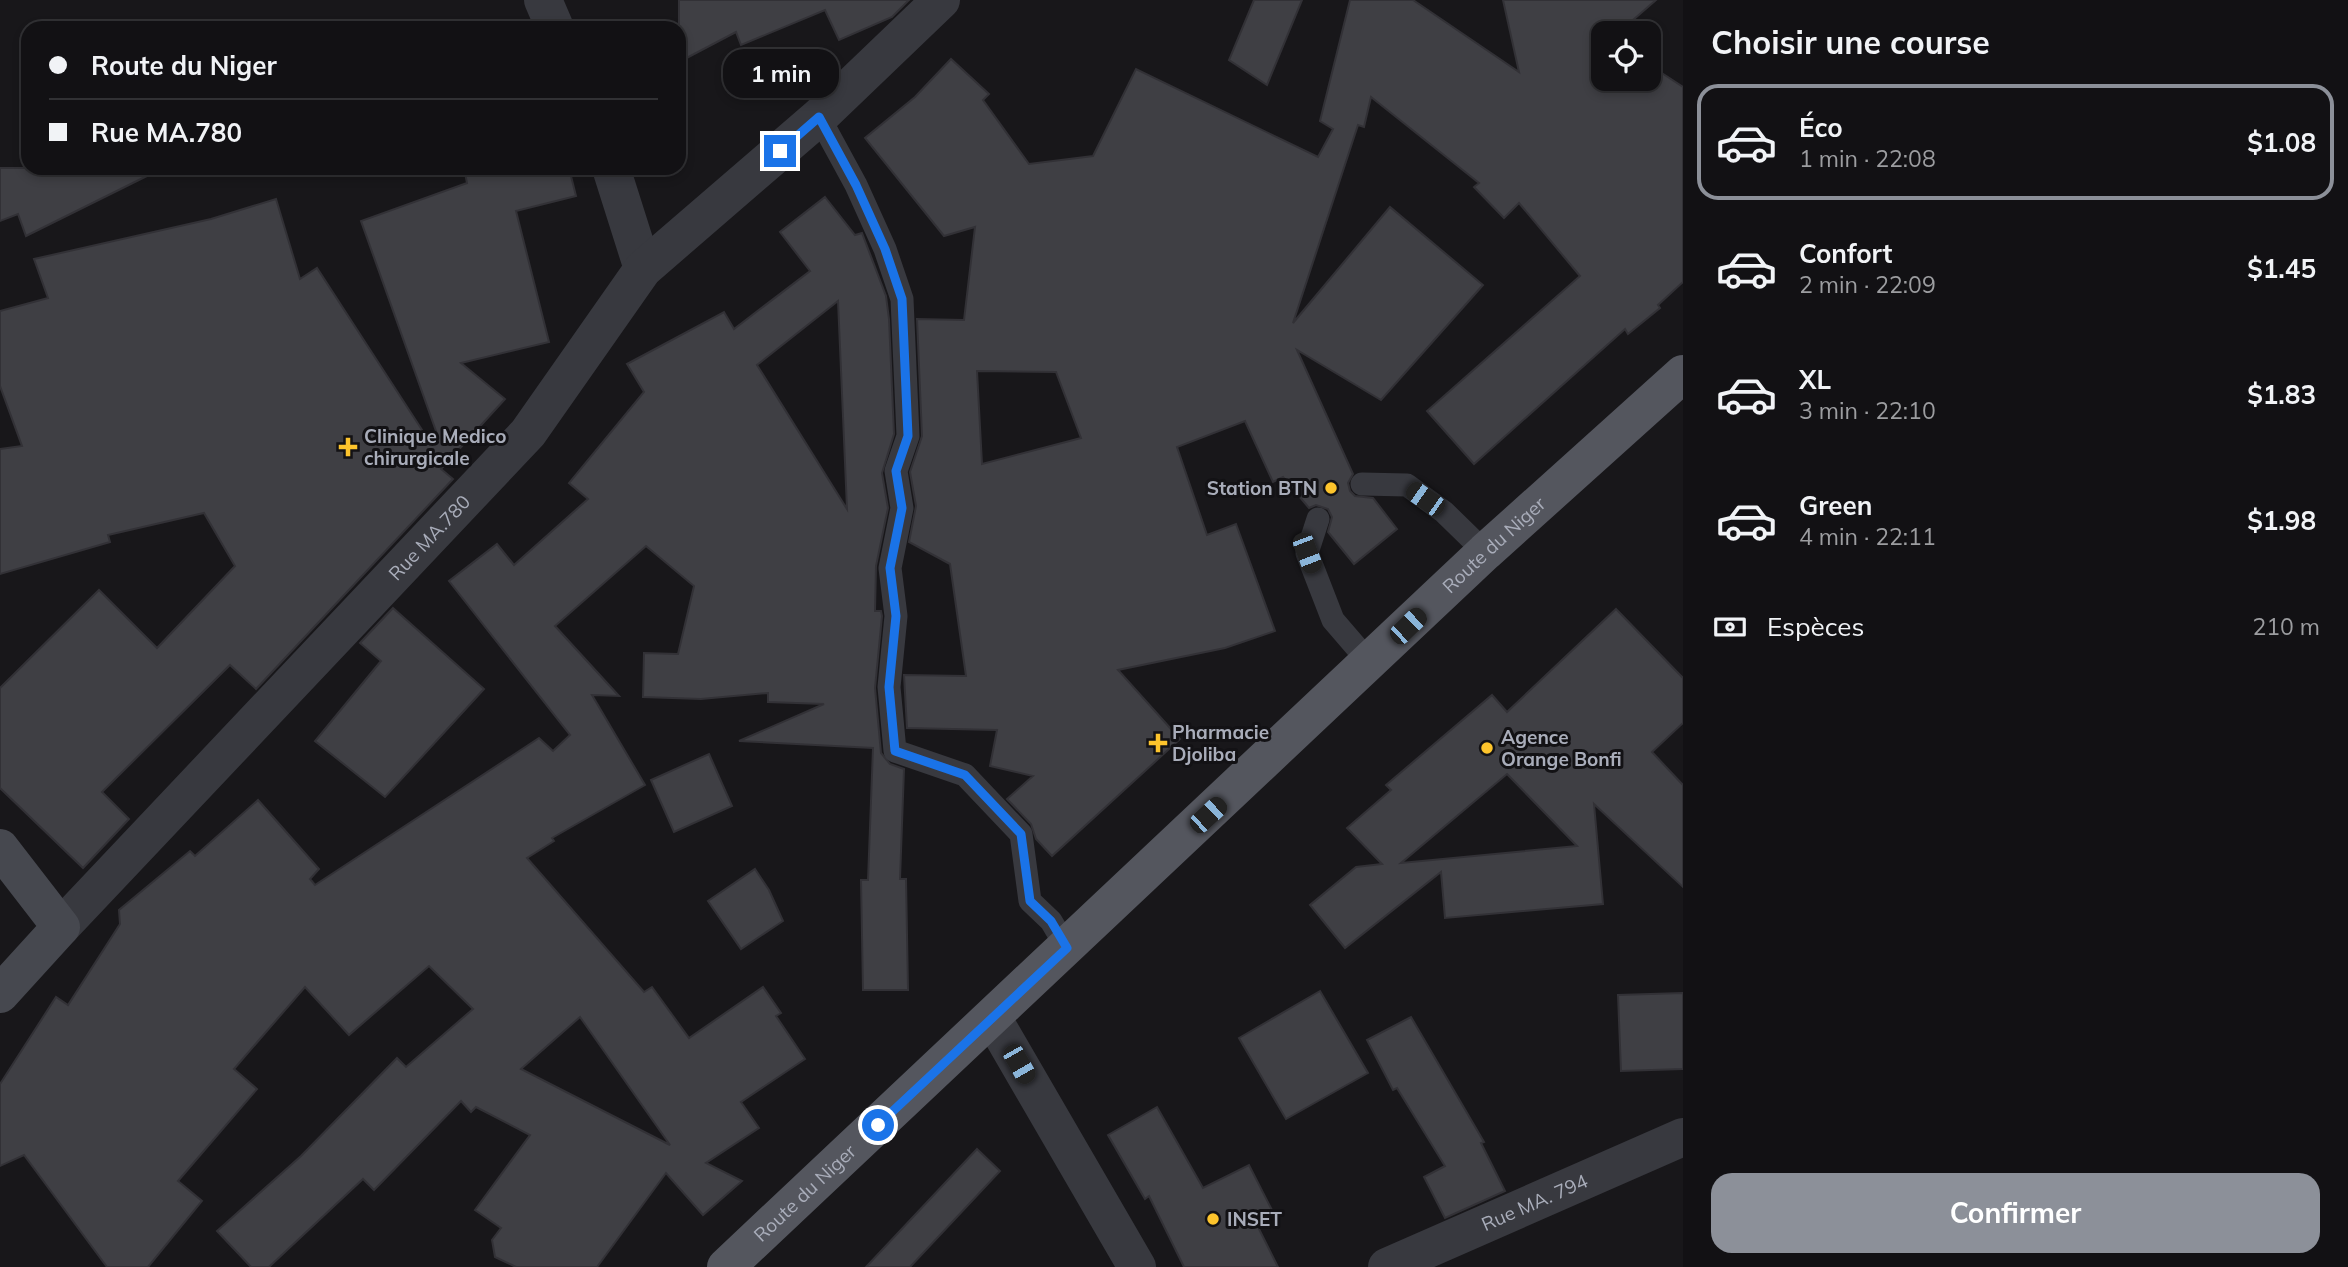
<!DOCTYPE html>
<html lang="fr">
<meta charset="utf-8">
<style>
body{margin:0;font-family:Mulish,sans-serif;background:#1b1a1d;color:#f1f3f6;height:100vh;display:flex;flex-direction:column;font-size:26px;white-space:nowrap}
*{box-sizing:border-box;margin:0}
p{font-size:23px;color:#9c9da0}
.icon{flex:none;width:38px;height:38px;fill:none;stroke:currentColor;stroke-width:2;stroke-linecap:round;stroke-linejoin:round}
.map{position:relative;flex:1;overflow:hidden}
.details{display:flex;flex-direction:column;background:#121114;width:665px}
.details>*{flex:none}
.guide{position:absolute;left:21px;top:21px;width:665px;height:154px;border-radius:21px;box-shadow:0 4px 10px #0003,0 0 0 2px #313134;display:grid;align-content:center;height:154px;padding:0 28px;background:#121114}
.tools{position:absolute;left:1591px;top:21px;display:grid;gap:14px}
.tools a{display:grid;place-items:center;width:70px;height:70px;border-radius:14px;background:#121114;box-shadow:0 4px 10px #0003,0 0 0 2px #313134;font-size:35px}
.end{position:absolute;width:32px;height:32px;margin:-16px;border:9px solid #1a73e8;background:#fff;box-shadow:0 0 0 4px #fff}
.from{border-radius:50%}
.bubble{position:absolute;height:49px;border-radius:21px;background:#121114;box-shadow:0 4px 10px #0003,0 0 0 2px #313134;font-size:23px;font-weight:700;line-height:49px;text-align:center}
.car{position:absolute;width:21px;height:42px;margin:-21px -10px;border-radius:9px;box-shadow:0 0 5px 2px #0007;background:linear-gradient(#222 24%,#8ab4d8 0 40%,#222 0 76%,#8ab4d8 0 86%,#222 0)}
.guide b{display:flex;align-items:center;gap:24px;height:66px;font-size:26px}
.guide b+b{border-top:2px solid #313134}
.guide i{width:18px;height:18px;background:#f1f3f6}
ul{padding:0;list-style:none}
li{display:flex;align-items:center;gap:21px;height:116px;margin:0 14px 10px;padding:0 14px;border:4px solid transparent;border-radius:21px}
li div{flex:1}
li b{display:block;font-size:26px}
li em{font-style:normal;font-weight:700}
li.current{border-color:#8c9099}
li>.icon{width:63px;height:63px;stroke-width:1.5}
h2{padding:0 28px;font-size:32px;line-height:84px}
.pay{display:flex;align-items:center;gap:18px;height:77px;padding:0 28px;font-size:26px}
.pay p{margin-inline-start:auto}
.action{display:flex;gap:14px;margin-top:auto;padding:14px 28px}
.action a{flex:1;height:80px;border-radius:21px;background:#8c9099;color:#fff;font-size:28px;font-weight:700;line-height:80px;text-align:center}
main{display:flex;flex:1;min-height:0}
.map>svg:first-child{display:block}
.building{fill:#3f3f44;stroke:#323136;stroke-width:2;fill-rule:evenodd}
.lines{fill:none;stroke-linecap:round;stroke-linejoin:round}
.lane{stroke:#38393f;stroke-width:23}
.street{stroke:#38393f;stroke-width:38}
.secondary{stroke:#46484f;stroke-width:38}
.primary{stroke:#54565e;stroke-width:38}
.route{stroke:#1a73e8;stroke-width:9}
.poi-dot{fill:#fdc42c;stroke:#131215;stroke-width:2.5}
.labels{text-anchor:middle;stroke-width:6;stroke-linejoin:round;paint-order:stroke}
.poi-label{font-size:19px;font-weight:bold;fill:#a9adba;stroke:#131215;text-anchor:start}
.street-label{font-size:19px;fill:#a9adba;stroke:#131215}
</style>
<main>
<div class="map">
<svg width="1683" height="1267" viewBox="0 0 1683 1267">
<rect width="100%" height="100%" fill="#18171a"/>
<!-- building -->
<g class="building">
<path d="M 679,0 L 909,0 L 892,17 L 839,40 L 825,10 L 741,45 L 736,32 L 679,62 Z"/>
<path d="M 1254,0 L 1302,0 L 1267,85 L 1229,60 Z"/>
<path d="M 1350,0 L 1413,0 L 1519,72 L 1503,0 L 1656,0 L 1618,33 L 1603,33 L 1603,79 L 1648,79 L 1648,64 L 1683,87 L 1683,282 L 1658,305 L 1660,308 L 1628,334 L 1625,329 L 1474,464 L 1427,411 L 1580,276 L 1519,203 L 1504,218 L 1474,187 L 1479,183 L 1371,97 L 1364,127 L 1358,125 L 1293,323 L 1390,207 L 1483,285 L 1381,400 L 1297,350 L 1353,474 L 1348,483 L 1350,491 L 1355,496 L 1373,498 L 1397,529 L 1354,564 L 1328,532 L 1332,517 L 1328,509 L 1316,505 L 1309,508 L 1283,477 L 1273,482 L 1245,421 L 1177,447 L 1207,535 L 1236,524 L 1275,631 L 1225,648 L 1118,670 L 1180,739 L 1052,856 L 1036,839 L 1031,824 L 1007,799 L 1033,776 L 990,766 L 997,730 L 907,728 L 904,675 L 966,676 L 950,564 L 909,542 L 916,506 L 910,472 L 922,436 L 917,319 L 964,320 L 975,227 L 944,236 L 865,138 L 915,97 L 951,59 L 989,94 L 983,100 L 1029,164 L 1093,156 L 1136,69 L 1318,157 L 1333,129 L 1320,121 ZM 977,371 L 1056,372 L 1081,438 L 982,464 Z"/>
<path d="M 0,168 L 163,168 L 26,236 L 18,214 L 0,221 Z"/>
<path d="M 464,168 L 569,168 L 576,196 L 516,211 L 549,342 L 461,363 L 505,399 L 441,469 L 453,479 L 256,689 L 230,665 L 102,792 L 129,819 L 83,868 L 0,788 L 0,688 L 99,590 L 157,648 L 235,566 L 204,513 L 108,535 L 110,542 L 0,574 L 0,449 L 22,446 L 0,386 L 0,311 L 48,298 L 34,259 L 211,219 L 276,199 L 300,279 L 317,268 L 426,436 L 436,431 L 361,221 L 467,183 Z"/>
<path d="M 825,197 L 855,235 L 862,233 L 886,296 L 889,319 L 894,434 L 882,473 L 888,508 L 876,566 L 875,611 L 881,611 L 882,616 L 875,688 L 881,753 L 890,764 L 904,769 L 900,879 L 906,879 L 908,990 L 863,990 L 861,880 L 868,880 L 873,748 L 739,741 L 824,704 L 768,702 L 768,693 L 701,699 L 643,697 L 644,653 L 678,654 L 694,586 L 646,546 L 555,626 L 619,696 L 592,695 L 645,785 L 552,838 L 554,841 L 527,858 L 644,992 L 652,987 L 689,1038 L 763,987 L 781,1013 L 776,1016 L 805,1059 L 741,1102 L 759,1128 L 706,1163 L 742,1181 L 703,1215 L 666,1173 L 597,1267 L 516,1267 L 495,1257 L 492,1240 L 501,1228 L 475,1210 L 530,1135 L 476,1107 L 471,1112 L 461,1101 L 374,1190 L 363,1179 L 269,1267 L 251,1267 L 217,1231 L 301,1156 L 397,1058 L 406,1067 L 473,1009 L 429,966 L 349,1035 L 305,987 L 234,1069 L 257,1089 L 178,1181 L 202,1201 L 148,1267 L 107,1267 L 24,1155 L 0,1166 L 0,1084 L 56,997 L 68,1005 L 120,924 L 119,910 L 190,851 L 195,856 L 258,800 L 319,869 L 310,879 L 315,885 L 539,738 L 553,751 L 570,735 L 449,581 L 497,544 L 514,565 L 588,499 L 569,483 L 644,392 L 627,364 L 724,312 L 734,329 L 810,271 L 780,232 ZM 838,301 L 847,509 L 757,365 ZM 580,1017 L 670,1145 L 521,1069 Z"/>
<path d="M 393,608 L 484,689 L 385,797 L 315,741 L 381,661 L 360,643 Z"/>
<path d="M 1616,609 L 1683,678 L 1683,723 L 1652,752 L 1683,785 L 1683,887 L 1594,804 L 1603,904 L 1445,918 L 1441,872 L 1345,948 L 1310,905 L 1356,867 L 1382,864 L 1347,828 L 1391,790 L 1386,785 L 1492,695 L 1507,712 ZM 1507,774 L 1577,846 L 1401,863 Z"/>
<path d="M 709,754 L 732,806 L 674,832 L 651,780 Z"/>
<path d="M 755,869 L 769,890 L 783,921 L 741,949 L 708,901 Z"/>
<path d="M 1320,991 L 1368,1073 L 1286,1119 L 1239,1038 Z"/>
<path d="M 1683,993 L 1683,1069 L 1621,1071 L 1618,995 Z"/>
<path d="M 1411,1017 L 1484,1142 L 1481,1143 L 1505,1191 L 1445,1218 L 1424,1177 L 1445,1166 L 1397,1088 L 1393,1090 L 1367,1040 Z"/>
<path d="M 1157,1107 L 1203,1188 L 1249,1165 L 1274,1214 L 1256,1223 L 1278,1267 L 1184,1267 L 1149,1196 L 1145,1199 L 1108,1135 Z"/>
<path d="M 977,1149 L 1000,1171 L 910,1267 L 866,1267 Z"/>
</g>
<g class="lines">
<!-- lane -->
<g class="lane">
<path d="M 819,117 L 856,185 L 885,249 L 902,299 L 908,436 L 896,471 L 902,508 L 890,568 L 896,616 L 889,687 L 895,751 L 965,775 L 1021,834 L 1030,901 L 1051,921 L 1067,948"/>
<path d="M 1362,484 L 1407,485 L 1444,512 L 1485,552"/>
<path d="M 1318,519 L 1307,553 L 1333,620 L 1370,663"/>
</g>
<!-- street -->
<g class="street">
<path d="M 543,0 L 555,28"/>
<path d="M 611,168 L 643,269"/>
<path id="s1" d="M 61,927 L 528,433 L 643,269 L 819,117 L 941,0"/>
<path d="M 993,1019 L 1137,1267"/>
<path id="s2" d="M 1387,1267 L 1683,1137"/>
</g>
<!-- secondary -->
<path class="secondary" d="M 0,848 L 61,927 L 0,994"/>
<!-- primary -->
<path class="primary" id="s3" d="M 726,1267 L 1485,552 L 1683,374"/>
</g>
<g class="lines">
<!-- route -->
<path class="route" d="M 780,151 L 819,117 L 856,185 L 885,249 L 902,299 L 908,436 L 896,471 L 902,508 L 890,568 L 896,616 L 889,687 L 895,751 L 965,775 L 1021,834 L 1030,901 L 1051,921 L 1067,948 L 878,1125"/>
</g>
<!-- markers -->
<g class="poi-dot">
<path d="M344.5 436.5h7v7h7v7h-7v7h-7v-7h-7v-7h7z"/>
<circle cx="1331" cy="488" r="7"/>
<path d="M1154.5 732.5h7v7h7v7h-7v7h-7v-7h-7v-7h7z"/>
<circle cx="1487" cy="748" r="7"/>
<circle cx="1213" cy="1219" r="7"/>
</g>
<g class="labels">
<!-- poi labels -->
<g class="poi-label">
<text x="364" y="443">Clinique Medico<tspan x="364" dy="22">chirurgicale</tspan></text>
<text x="1317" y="495" text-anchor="end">Station BTN</text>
<text x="1172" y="739">Pharmacie<tspan x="1172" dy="22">Djoliba</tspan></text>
<text x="1501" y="744">Agence<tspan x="1501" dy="22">Orange Bonfi</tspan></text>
<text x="1227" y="1226">INSET</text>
</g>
<!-- street labels -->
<g class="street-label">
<text dy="7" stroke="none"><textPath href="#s1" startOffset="536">Rue MA.780</textPath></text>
<text dy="7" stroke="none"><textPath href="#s3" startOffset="1054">Route du Niger</textPath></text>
<text dy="7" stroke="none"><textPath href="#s3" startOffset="108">Route du Niger</textPath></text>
<text dy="7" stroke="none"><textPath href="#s2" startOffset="161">Rue MA. 794</textPath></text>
</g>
</g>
</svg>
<div class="tools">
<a><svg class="icon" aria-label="locate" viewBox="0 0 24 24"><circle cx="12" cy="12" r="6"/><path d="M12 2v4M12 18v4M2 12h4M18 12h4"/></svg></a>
</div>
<i class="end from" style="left:878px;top:1125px"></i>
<i class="end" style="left:780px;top:151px"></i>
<div class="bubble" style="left:723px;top:49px;width:116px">1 min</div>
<i class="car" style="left:1425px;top:499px;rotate:305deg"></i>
<i class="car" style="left:1307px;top:553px;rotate:159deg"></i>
<i class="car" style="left:1408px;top:626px;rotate:46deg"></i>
<i class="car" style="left:1208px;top:815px;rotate:47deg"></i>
<i class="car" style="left:1019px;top:1064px;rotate:150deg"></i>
<div class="guide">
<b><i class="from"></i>Route du Niger</b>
<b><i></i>Rue MA.780</b>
</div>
</div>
<section class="details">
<h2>Choisir une course</h2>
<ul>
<li class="current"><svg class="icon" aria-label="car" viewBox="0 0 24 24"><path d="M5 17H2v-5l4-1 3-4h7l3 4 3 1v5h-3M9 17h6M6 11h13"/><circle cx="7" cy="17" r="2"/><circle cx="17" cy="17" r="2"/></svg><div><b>Éco</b><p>1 min · 22:08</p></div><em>$1.08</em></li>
<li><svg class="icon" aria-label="car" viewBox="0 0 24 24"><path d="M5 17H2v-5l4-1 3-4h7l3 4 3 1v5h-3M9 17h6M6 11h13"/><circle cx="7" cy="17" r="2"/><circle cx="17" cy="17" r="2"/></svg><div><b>Confort</b><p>2 min · 22:09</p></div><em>$1.45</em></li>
<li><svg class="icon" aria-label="car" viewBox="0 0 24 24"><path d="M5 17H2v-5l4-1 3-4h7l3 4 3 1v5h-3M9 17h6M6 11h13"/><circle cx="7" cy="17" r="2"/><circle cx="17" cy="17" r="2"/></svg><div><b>XL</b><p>3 min · 22:10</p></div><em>$1.83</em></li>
<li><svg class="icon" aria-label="car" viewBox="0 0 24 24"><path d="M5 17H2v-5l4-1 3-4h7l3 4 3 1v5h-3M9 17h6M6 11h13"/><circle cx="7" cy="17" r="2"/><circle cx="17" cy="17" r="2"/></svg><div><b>Green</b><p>4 min · 22:11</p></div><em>$1.98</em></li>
</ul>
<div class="pay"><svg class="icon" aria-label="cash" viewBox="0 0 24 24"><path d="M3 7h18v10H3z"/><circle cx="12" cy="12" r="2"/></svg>Espèces<p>210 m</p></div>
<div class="action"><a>Confirmer</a></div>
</section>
</main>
